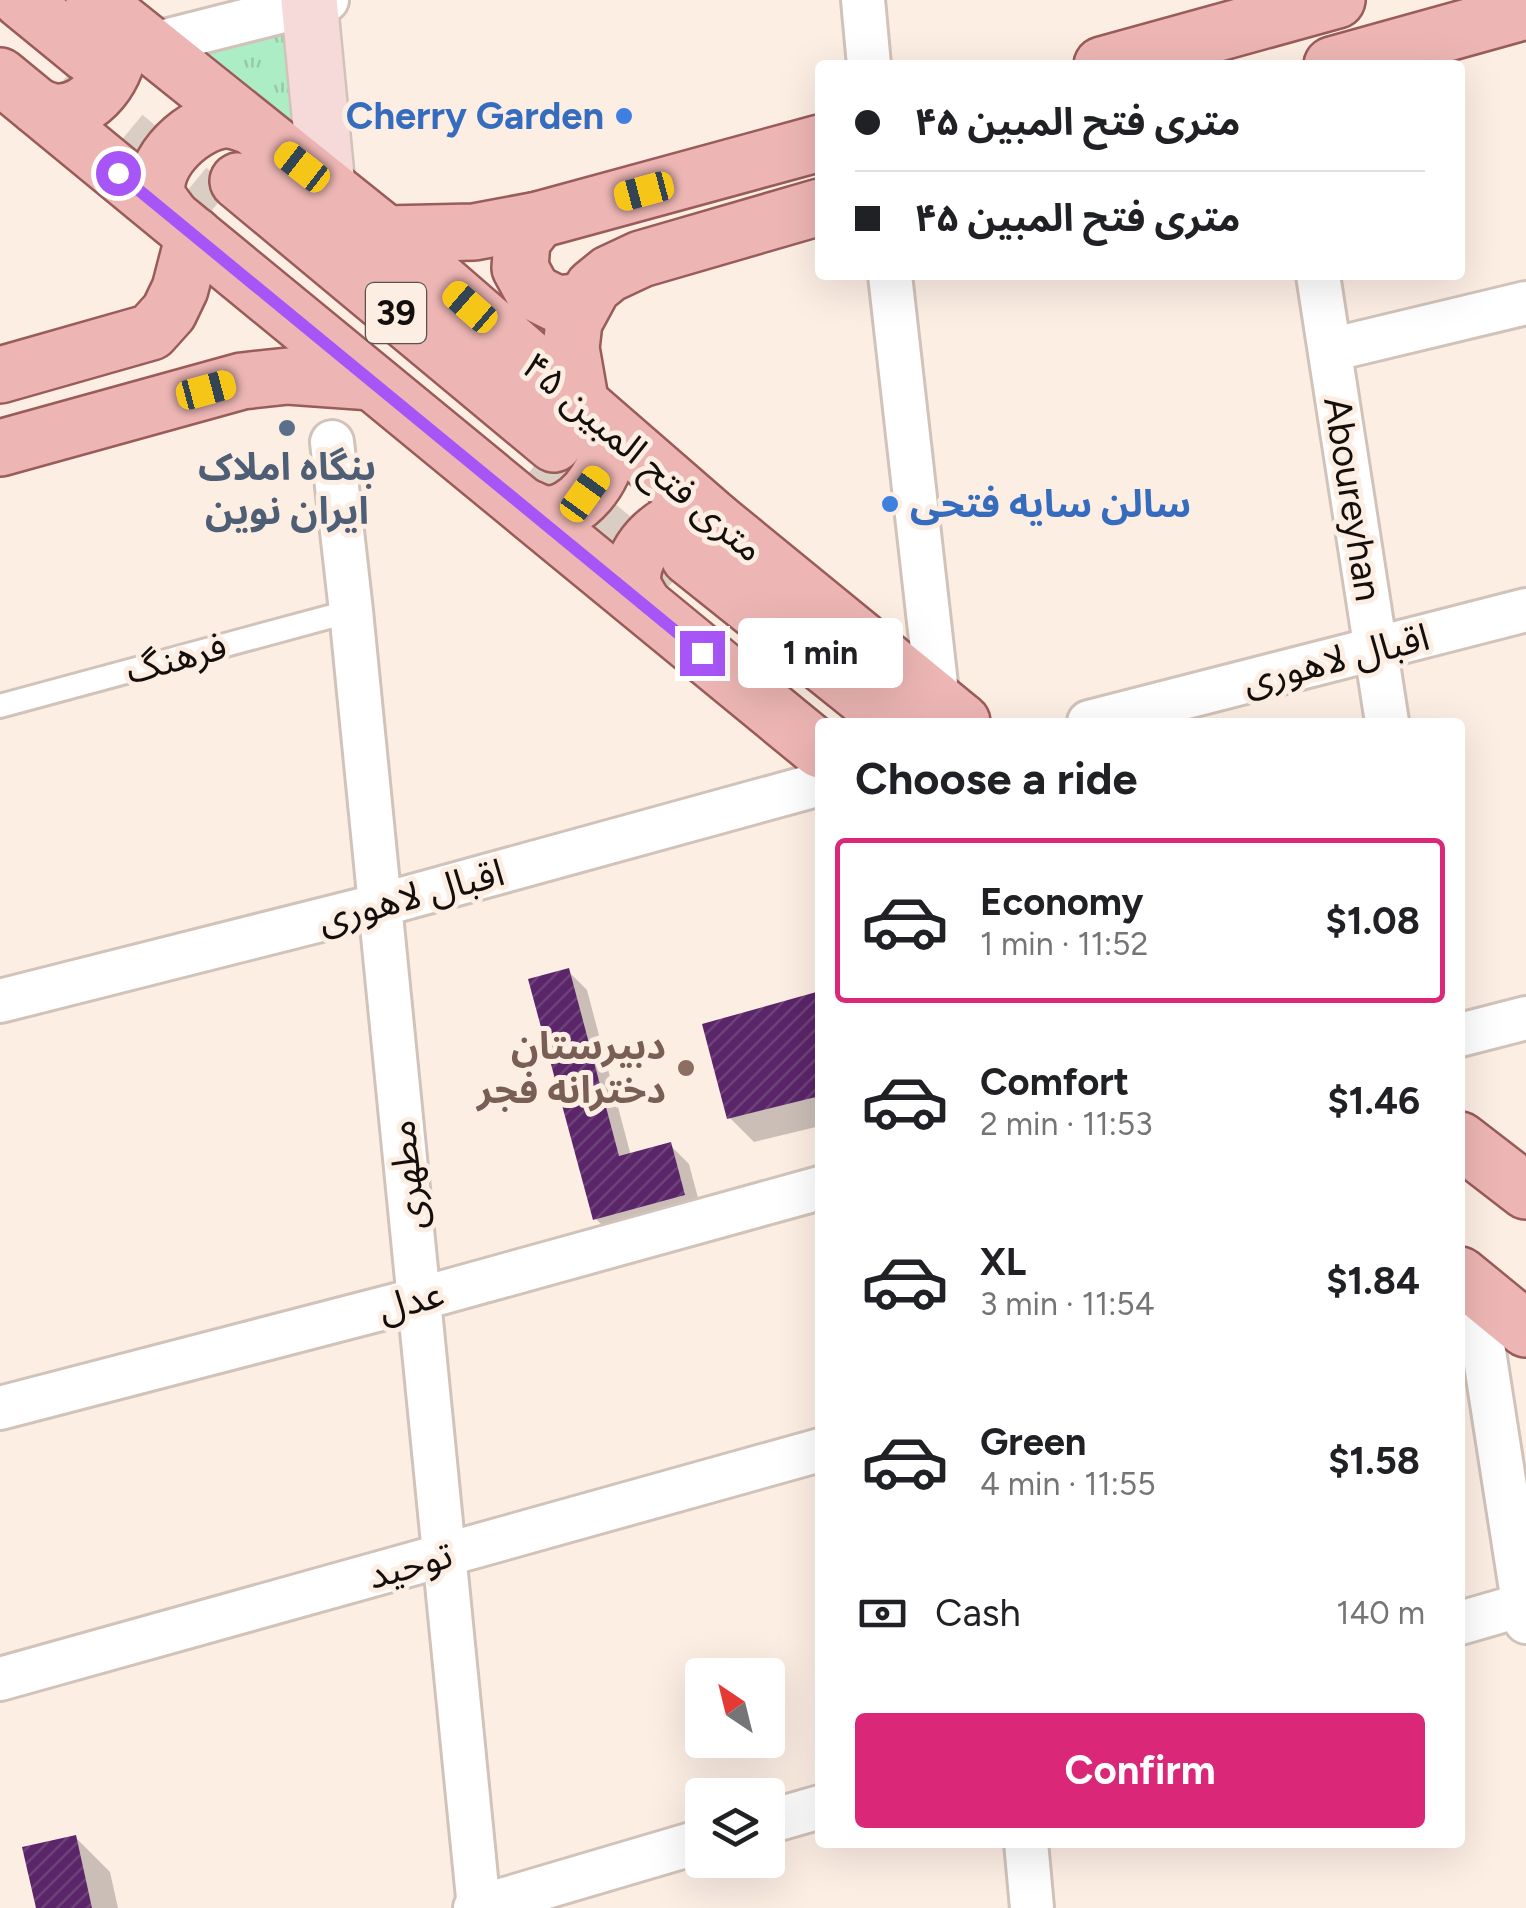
<!DOCTYPE html>
<meta charset="utf-8">
<style>
body{margin:0;font-family:Figtree,"Noto Sans Arabic",sans-serif;background:#f2f2f2;color:#202124;height:100vh;display:flex;flex-direction:column;font-size:38px;white-space:nowrap}
*{box-sizing:border-box;margin:0}
p{font-size:32px;color:#757577}
.icon{flex:none;width:55px;height:55px;fill:none;stroke:currentColor;stroke-width:2;stroke-linecap:round;stroke-linejoin:round}
.map{position:relative;flex:1;overflow:hidden}
.sheet{position:absolute;left:815px;top:718px;width:650px;height:1130px;display:flex;flex-direction:column;background:#fff;border-radius:10px;box-shadow:0 10px 40px #0002}
.sheet>*{flex:none}
.top-card{position:absolute;left:815px;top:60px;width:650px;height:220px;border-radius:10px;box-shadow:0 10px 40px #0002;display:grid;align-content:center;height:220px;padding:0 40px;background:#fff}
.needle{width:65px;rotate:325deg}
.tools{position:absolute;left:685px;top:1658px;display:grid;gap:20px}
.tools a{display:grid;place-items:center;width:100px;height:100px;border-radius:10px;background:#fff;box-shadow:0 10px 40px #0002;font-size:50px}
.end{position:absolute;width:45px;height:45px;margin:-22px;border:12px solid #a855f7;background:#fff;box-shadow:0 0 0 5px #fff}
.from{border-radius:50%}
.bubble{position:absolute;height:70px;border-radius:10px;background:#fff;box-shadow:0 10px 40px #0002;font-size:32px;font-weight:700;line-height:70px;text-align:center}
.car{position:absolute;width:30px;height:60px;margin:-30px -15px;border-radius:12px;box-shadow:0 0 8px 2px #0007;background:linear-gradient(#f5c518 24%,#345 0 40%,#f5c518 0 76%,#345 0 86%,#f5c518 0)}
.top-card b{display:flex;align-items:center;gap:35px;height:95px;font-size:38px}
.top-card b+b{border-top:2px solid #e0e0e0}
.top-card i{width:25px;height:25px;background:#202124}
ul{padding:0;list-style:none}
li{display:flex;align-items:center;gap:30px;height:165px;margin:0 20px 15px;padding:0 20px;border:5px solid transparent;border-radius:10px}
li div{flex:1}
li b{display:block;font-size:38px}
li em{font-style:normal;font-weight:700}
li.current{border-color:#db2777}
li>.icon{width:90px;height:90px;stroke-width:1.5}
h2{padding:0 40px;font-size:45px;line-height:120px}
.pay{display:flex;align-items:center;gap:25px;height:110px;padding:0 40px;font-size:38px}
.pay p{margin-inline-start:auto}
.cta{display:flex;gap:20px;margin-top:auto;padding:20px 40px}
.cta a{flex:1;height:115px;border-radius:10px;background:#db2777;color:#fff;font-size:40px;font-weight:700;line-height:115px;text-align:center}
.map>svg:first-child{display:block}
.grass{fill:url(#grass-tufts)}
.shadow{fill:#0003}
.building{fill:url(#building-hatch)}
.lines{fill:none;stroke-linecap:round;stroke-linejoin:round}
.primary-tunnel{stroke:#dacdc4;stroke-width:55;stroke-dasharray:55 28;stroke-linecap:butt}
.lane-casing{stroke:#d1c3b9;stroke-width:28}
.street-casing{stroke:#d1c3b9;stroke-width:48}
.secondary-casing{stroke:#d1c3b9;stroke-width:60}
.primary-casing{stroke:#995c59;stroke-width:60}
.lane{stroke:#fff;stroke-width:22}
.street{stroke:#fff;stroke-width:42}
.secondary{stroke:#f6dada;stroke-width:55}
.primary{stroke:#edb6b4;stroke-width:55}
.route{stroke:#a855f7;stroke-width:12}
.shop-dot{fill:#3f7fe0;stroke:#fdeee4;stroke-width:4}
.service-dot{fill:#5c6f8a;stroke:#fdeee4;stroke-width:4}
.education-dot{fill:#8d6e63;stroke:#fdeee4;stroke-width:4}
.labels{text-anchor:middle;stroke-width:10;stroke-linejoin:round;paint-order:stroke}
.shield{fill:#fdeee4;stroke:#5a524d;stroke-width:2.5}
.shield-label{font-size:35px;font-weight:bold;fill:#140f0c}
.shop-label{font-size:38px;font-weight:bold;fill:#366cbe;stroke:#fdeee4;text-anchor:end}
.street-label{font-size:38px;fill:#140f0c;stroke:#fdeee4}
.service-label{font-size:38px;font-weight:bold;fill:#4e5e75;stroke:#fdeee4}
.education-label{font-size:38px;font-weight:bold;fill:#785e54;stroke:#fdeee4;text-anchor:end}
</style>
<div class="map">
<svg width="1526" height="1908" viewBox="0 0 1526 1908">
<defs>
<pattern id="grass-tufts" width="24" height="20" patternUnits="userSpaceOnUse" patternTransform="scale(2.5)"><rect width="24" height="20" fill="#adedc6"/><path d="M3 7l-1-3M5 7V3M7 7l1-3M15 17l-1-3M17 17v-4M19 17l1-3" fill="none" stroke="#94caa9"/></pattern>
<pattern id="building-hatch" width="6" height="6" patternUnits="userSpaceOnUse" patternTransform="scale(2.5)"><rect width="6" height="6" fill="#5a2569"/><path d="M-1 1l2-2M0 6l6-6M5 7l2-2" fill="none" stroke="#6d4278"/></pattern>
</defs>
<rect width="100%" height="100%" fill="#fdeee4"/>
<!-- grass -->
<path class="grass" d="M 299,23 L 310,156 L 181,50 Z"/>
<!-- shadow -->
<g class="shadow">
<path d="M 568,971 L 587,990 L 631,1156 L 670,1145 L 689,1164 L 702,1213 L 614,1237 L 595,1218 Z"/>
<path d="M 820,994 L 820,1126 L 754,1142 L 730,1118 Z"/>
<path d="M 75,1837 L 110,1872 L 118,1908 L 39,1908 Z"/>
</g>
<!-- building -->
<g class="building">
<path d="M 569,968 L 619,1156 L 671,1142 L 685,1195 L 593,1220 L 528,979 Z"/>
<path d="M 820,991 L 820,1096 L 727,1119 L 702,1024 Z"/>
<path d="M 76,1835 L 92,1908 L 36,1908 L 22,1847 Z"/>
</g>
<g class="lines">
<!-- primary-tunnel -->
<g class="primary-tunnel">
<path d="M 61,83 L 213,209"/>
<path d="M 531,470 L 670,585"/>
</g>
<defs>
<path id="lane" d="M 0,706 L 351,611"/>
<g id="street">
<path d="M 863,0 L 869,65"/>
<path d="M 149,45 L 327,0"/>
<path d="M 890,275 L 938,702"/>
<path d="M 1318,275 L 1387,722"/>
<path d="M 1330,350 L 1526,303"/>
<path d="M 332,442 L 351,611 L 479,1908"/>
<path d="M 1089,722 L 1526,610"/>
<path d="M 0,1001 L 380,905 L 820,784"/>
<path d="M 1460,1035 L 1526,1018"/>
<path d="M 1474,1287 L 1526,1622"/>
<path d="M 0,1408 L 419,1299 L 820,1188"/>
<path d="M 1460,1623 L 1526,1604"/>
<path d="M 0,1679 L 820,1450"/>
<path d="M 768,1822 L 820,1807"/>
<path d="M 1026,1842 L 1032,1908"/>
<path d="M 475,1908 L 702,1841"/>
</g>
<path id="secondary" d="M 309,0 L 327,187"/>
<g id="primary">
<path d="M 21,0 L 87,54"/>
<path d="M 94,0 L 386,234 L 715,520 L 962,722"/>
<path d="M 1102,65 L 1337,0"/>
<path d="M 1332,65 L 1526,11"/>
<path d="M 0,76 L 820,750"/>
<path d="M 38,107 C 44,109 49,111 54,112 C 91,115 120,73 120,40 C 121,32 117,25 114,17"/>
<path d="M 238,181 L 554,444"/>
<path d="M 171,216 C 167,210 160,202 158,196 C 149,162 196,120 227,120 C 234,120 244,124 250,126"/>
<path d="M 538,220 L 522,241 L 520,268 L 533,292 L 557,304 L 583,301"/>
<path d="M 386,234 L 474,232 L 538,220 L 820,143"/>
<path d="M 0,375 L 151,332 L 169,312 L 180,289 L 194,235"/>
<path d="M 581,405 L 571,348 L 574,322 L 593,287 L 609,274 L 641,259 L 820,207"/>
<path d="M 0,448 L 242,381 L 288,376 L 372,382"/>
<path d="M 524,506 C 531,509 540,514 547,514 C 577,515 605,477 608,450 C 609,442 606,433 605,426"/>
<path d="M 689,557 L 895,722"/>
<path d="M 643,604 C 640,598 634,590 633,583 C 629,553 662,520 691,517 C 698,516 708,519 715,520"/>
<path d="M 1460,1140 L 1526,1191"/>
<path d="M 1460,1275 L 1526,1329"/>
</g>
</defs>
<!-- lane casing -->
<use href="#lane" class="lane-casing"/>
<!-- street casing -->
<use href="#street" class="street-casing"/>
<!-- secondary casing -->
<use href="#secondary" class="secondary-casing"/>
<!-- primary casing -->
<use href="#primary" class="primary-casing"/>
<!-- lane -->
<use href="#lane" class="lane"/>
<!-- street -->
<use href="#street" class="street"/>
<!-- secondary -->
<use href="#secondary" class="secondary"/>
<!-- primary -->
<use href="#primary" class="primary"/>
</g>
<g class="lines">
<!-- route -->
<path class="route" d="M 118,173 L 702,653"/>
</g>
<!-- markers -->
<g class="shop-dot">
<circle cx="624" cy="116" r="10"/>
<circle cx="890" cy="504" r="10"/>
</g>
<circle class="service-dot" cx="287" cy="428" r="10"/>
<circle class="education-dot" cx="686" cy="1068" r="10"/>
<g class="labels">
<!-- shield labels -->
<rect class="shield" x="366" y="283" width="60" height="60" rx="8"/>
<g class="shield-label">
<text x="396" y="325">39</text>
</g>
<!-- shop labels -->
<g class="shop-label">
<text x="604" y="129">Cherry Garden</text>
<text x="910" y="517" text-anchor="start">سالن سایه فتحی</text>
</g>
<!-- street labels -->
<g class="street-label">
<text transform="translate(643 457) rotate(40)" y="13">۴۵ متری فتح المبین</text>
<text transform="translate(1353 499) rotate(81)" y="13">Aboureyhan</text>
<text transform="translate(176 658) rotate(-15)" y="13">فرهنگ</text>
<text transform="translate(1336 659) rotate(-14)" y="13">اقبال لاهوری</text>
<text transform="translate(411 896) rotate(-15)" y="13">اقبال لاهوری</text>
<text transform="translate(407 1175) rotate(-96)" y="13">مطهری</text>
<text transform="translate(411 1301) rotate(-15)" y="13">عدل</text>
<text transform="translate(410 1565) rotate(-16)" y="13">توحید</text>
</g>
<!-- service labels -->
<g class="service-label">
<text x="287" y="480">بنگاه املاک<tspan x="287" dy="44">ایران نوین</tspan></text>
</g>
<!-- education labels -->
<g class="education-label">
<text x="666" y="1059">دبیرستان<tspan x="666" dy="44">دخترانه فجر</tspan></text>
</g>
</g>
</svg>
<div class="tools">
<a><svg class="needle" viewBox="-14 -14 28 28"><path d="M0-13l5 13h-10z" fill="#e53935"/><path d="M0 13l5-13h-10z" fill="#757577"/></svg></a>
<a><svg class="icon" aria-label="layers" viewBox="0 0 24 24"><path d="M12 4l9 5-9 5-9-5zM3 14l9 5 9-5"/></svg></a>
</div>
<i class="end from" style="left:118px;top:173px"></i>
<i class="end" style="left:702px;top:653px"></i>
<div class="bubble" style="left:738px;top:618px;width:165px">1 min</div>
<i class="car" style="left:302px;top:167px;rotate:308deg"></i>
<i class="car" style="left:644px;top:191px;rotate:255deg"></i>
<i class="car" style="left:470px;top:307px;rotate:311deg"></i>
<i class="car" style="left:206px;top:390px;rotate:75deg"></i>
<i class="car" style="left:585px;top:494px;rotate:36deg"></i>
<div class="top-card">
<b><i class="from"></i>۴۵ متری فتح المبین</b>
<b><i></i>۴۵ متری فتح المبین</b>
</div>
<section class="sheet">
<h2>Choose a ride</h2>
<ul>
<li class="current"><svg class="icon" aria-label="car" viewBox="0 0 24 24"><path d="M5 17H2v-5l4-1 3-4h7l3 4 3 1v5h-3M9 17h6M6 11h13"/><circle cx="7" cy="17" r="2"/><circle cx="17" cy="17" r="2"/></svg><div><b>Economy</b><p>1 min · 11:52</p></div><em>$1.08</em></li>
<li><svg class="icon" aria-label="car" viewBox="0 0 24 24"><path d="M5 17H2v-5l4-1 3-4h7l3 4 3 1v5h-3M9 17h6M6 11h13"/><circle cx="7" cy="17" r="2"/><circle cx="17" cy="17" r="2"/></svg><div><b>Comfort</b><p>2 min · 11:53</p></div><em>$1.46</em></li>
<li><svg class="icon" aria-label="car" viewBox="0 0 24 24"><path d="M5 17H2v-5l4-1 3-4h7l3 4 3 1v5h-3M9 17h6M6 11h13"/><circle cx="7" cy="17" r="2"/><circle cx="17" cy="17" r="2"/></svg><div><b>XL</b><p>3 min · 11:54</p></div><em>$1.84</em></li>
<li><svg class="icon" aria-label="car" viewBox="0 0 24 24"><path d="M5 17H2v-5l4-1 3-4h7l3 4 3 1v5h-3M9 17h6M6 11h13"/><circle cx="7" cy="17" r="2"/><circle cx="17" cy="17" r="2"/></svg><div><b>Green</b><p>4 min · 11:55</p></div><em>$1.58</em></li>
</ul>
<div class="pay"><svg class="icon" aria-label="cash" viewBox="0 0 24 24"><path d="M3 7h18v10H3z"/><circle cx="12" cy="12" r="2"/></svg>Cash<p>140 m</p></div>
<div class="cta"><a>Confirm</a></div>
</section>
</div>
